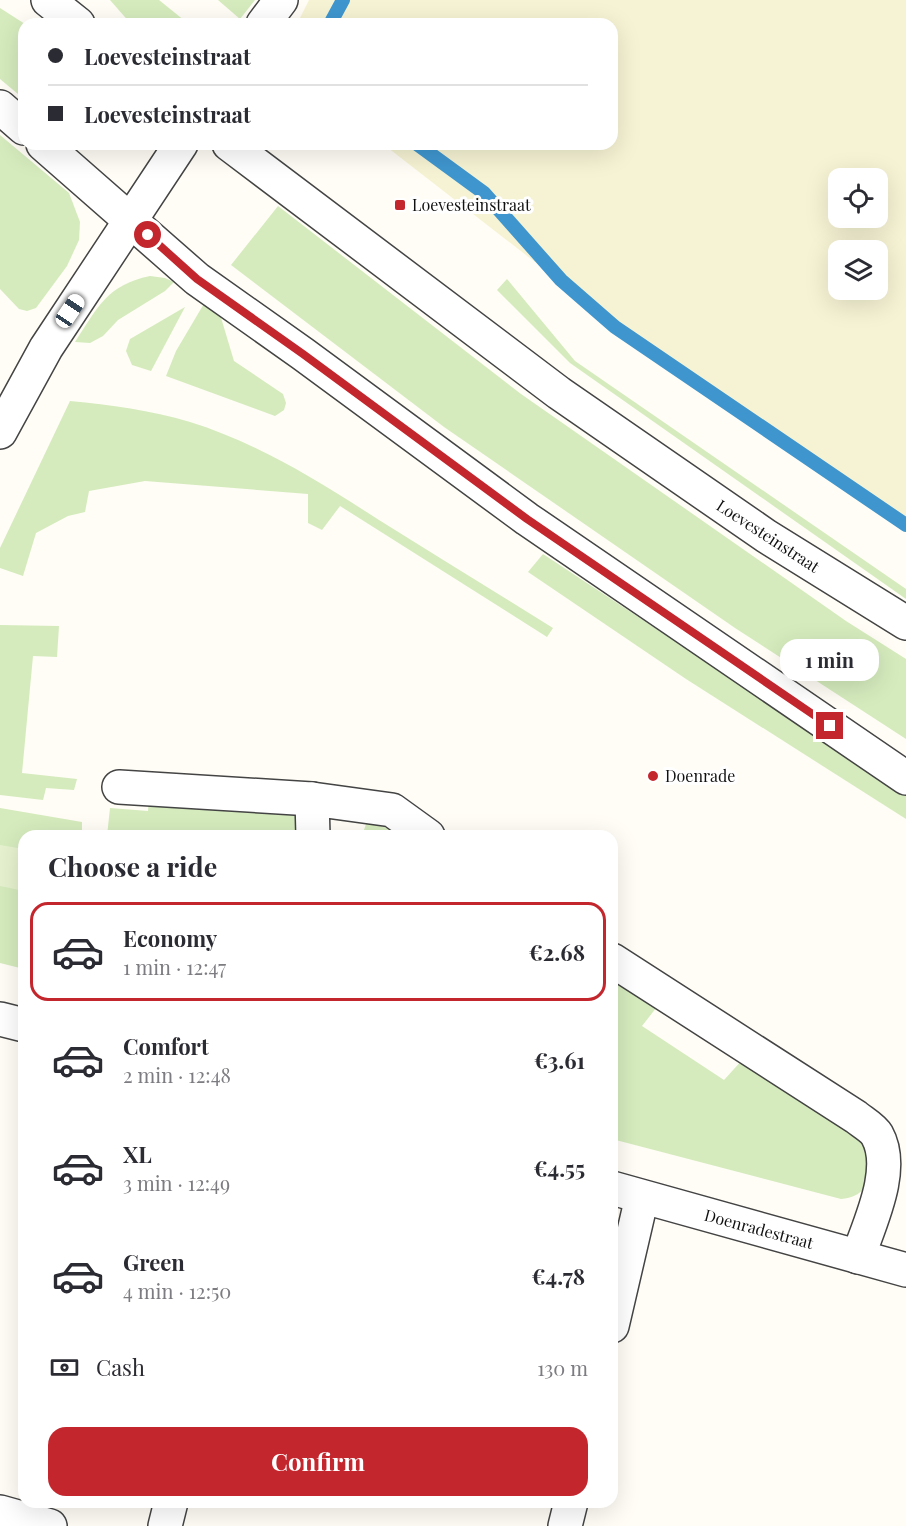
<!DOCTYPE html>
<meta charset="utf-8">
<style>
body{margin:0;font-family:"Playfair Display",serif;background:#f7f7f7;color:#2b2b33;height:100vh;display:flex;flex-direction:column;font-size:22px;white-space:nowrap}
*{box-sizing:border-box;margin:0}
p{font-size:20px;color:#7c7c81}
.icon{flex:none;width:33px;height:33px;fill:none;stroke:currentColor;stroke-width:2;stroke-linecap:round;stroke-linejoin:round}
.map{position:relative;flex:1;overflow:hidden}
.drawer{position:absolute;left:18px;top:830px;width:600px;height:678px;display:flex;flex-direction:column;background:#fff;border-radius:18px;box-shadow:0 6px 24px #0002}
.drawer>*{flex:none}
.banner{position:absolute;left:18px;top:18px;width:600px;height:132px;border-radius:18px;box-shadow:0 6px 24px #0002;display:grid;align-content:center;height:132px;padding:0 30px;background:#fff}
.buttons{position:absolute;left:828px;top:168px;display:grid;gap:12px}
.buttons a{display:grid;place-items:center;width:60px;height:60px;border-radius:12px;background:#fff;box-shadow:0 6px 24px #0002;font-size:30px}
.end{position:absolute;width:27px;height:27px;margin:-14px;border:8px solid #c4262e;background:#fff;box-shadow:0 0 0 3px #fff}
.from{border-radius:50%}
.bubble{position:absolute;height:42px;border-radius:18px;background:#fff;box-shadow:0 6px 24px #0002;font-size:20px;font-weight:700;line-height:42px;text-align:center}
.car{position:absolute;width:18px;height:36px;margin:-18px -9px;border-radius:8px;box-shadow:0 0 4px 2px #0007;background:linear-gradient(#fff 24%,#345 0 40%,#fff 0 76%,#345 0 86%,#fff 0)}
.banner b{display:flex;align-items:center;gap:21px;height:57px;font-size:22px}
.banner b+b{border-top:2px solid #e1e1e2}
.banner i{width:15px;height:15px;background:#2b2b33}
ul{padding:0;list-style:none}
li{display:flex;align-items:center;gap:18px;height:99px;margin:0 12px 9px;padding:0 18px;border:3px solid transparent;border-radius:18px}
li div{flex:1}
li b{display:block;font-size:22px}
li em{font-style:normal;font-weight:700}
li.on{border-color:#c4262e}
li>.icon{width:54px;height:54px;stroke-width:1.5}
h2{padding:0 30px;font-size:27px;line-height:72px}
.pay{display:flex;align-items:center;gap:15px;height:66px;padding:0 30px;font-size:22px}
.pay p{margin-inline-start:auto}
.cta{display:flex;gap:12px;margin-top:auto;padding:12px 30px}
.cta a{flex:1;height:69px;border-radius:18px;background:#c4262e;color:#fff;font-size:24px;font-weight:700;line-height:69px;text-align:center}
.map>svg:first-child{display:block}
.farmland{fill:#f6f3d4;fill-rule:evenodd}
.green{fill:#d5ebbd}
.pitch{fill:#e6f2cf}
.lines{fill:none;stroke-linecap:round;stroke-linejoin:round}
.stream{stroke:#3f96cf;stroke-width:14}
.minor-casing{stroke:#444;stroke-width:36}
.tertiary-casing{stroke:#444;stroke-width:36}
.minor{stroke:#fff;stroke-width:33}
.tertiary{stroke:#fff;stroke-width:33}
.route{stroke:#c4262e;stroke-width:8}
.poi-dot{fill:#c4262e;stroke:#fff;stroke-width:2}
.labels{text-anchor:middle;stroke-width:6;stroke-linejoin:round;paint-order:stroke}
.poi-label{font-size:16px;fill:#111;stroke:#fff;text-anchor:start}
.street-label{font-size:16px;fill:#111;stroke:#fff}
</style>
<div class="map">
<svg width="906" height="1526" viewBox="0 0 906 1526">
<rect width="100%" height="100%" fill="#fffdf5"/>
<!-- farmland -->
<path class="farmland" d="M 309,0 L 906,0 L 906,522 L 734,408 L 616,325 L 383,144 L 612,144 L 612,24 L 297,24 ZM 838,178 L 878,178 L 878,218 L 838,218 ZM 838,250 L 878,250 L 878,290 L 838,290 Z"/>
<!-- green -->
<g class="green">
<path d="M 110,0 L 159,0 L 185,21 L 182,24 L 131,24 Z"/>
<path d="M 218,0 L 255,0 L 240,19 Z"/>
<path d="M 0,8 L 25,24 L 24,99 L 0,79 Z"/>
<path d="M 0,135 L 69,193 L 80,222 L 79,240 L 67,266 L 36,308 L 27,311 L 19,309 L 0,289 Z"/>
<path d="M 278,206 L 521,394 L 846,621 L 906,659 L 906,739 L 735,628 L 444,427 L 231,265 Z"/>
<path d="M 150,276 L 165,278 L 174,282 L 165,291 L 118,320 L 103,336 L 90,343 L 75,342 C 98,307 107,285 150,276 Z"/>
<path d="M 507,279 L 575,361 L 906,589 L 906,599 L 570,363 L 497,290 Z"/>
<path d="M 205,302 L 219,311 L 234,361 L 283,394 L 286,403 L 284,410 L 275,416 L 166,376 L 176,351 Z"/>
<path d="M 185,307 L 151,371 L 132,365 L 126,351 L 130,339 Z"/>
<path d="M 70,401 C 111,405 150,410 190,422 C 258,443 320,482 379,520 C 437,556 495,592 553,628 L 547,637 L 340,506 L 322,530 L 308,523 L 308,494 L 145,481 L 89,491 L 85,512 L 68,516 L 36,533 L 23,576 L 0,568 L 0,548 Z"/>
<path d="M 543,554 L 906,794 L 906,819 L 686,679 L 528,572 Z"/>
<path d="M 0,625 L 59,626 L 57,657 L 33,656 L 22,773 L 77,779 L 74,790 L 46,788 L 43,800 L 0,795 Z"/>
<path d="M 149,797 L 300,806 L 300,835 L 107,836 L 110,808 L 148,811 Z"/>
<path d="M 0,808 L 82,822 L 82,835 L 24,836 L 24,969 L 0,963 Z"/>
<path d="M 367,821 L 407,835 L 362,836 Z"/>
<path d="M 612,975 L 660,1003 L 642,1026 L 724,1080 L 744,1058 L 866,1136 C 868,1163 878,1196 841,1199 L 612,1139 Z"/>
</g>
<!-- pitch -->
<path class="pitch" d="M 0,845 L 24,849 L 24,891 L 0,886 Z"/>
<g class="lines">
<!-- stream -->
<g class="stream">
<path d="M 330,24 L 343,0"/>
<path d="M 417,144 L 484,193 L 561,280 L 615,327 L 906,525"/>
</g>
<defs>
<g id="minor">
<path d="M 263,24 L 281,0"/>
<path d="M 0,432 L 46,348 L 181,144"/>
<path d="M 119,787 L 312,799"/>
<path d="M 313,836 L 312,799 L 392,810 L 428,836"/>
<path d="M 612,960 L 856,1117 C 862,1122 873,1128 877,1135 C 896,1169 870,1222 858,1257"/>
<path d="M 0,1019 L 24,1025"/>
<path d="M 612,1188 L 906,1270"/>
<path d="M 612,1326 L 642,1197"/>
<path d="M 0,1512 L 50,1526"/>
<path d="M 165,1526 L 171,1502"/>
<path d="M 565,1526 L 571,1502"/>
</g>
<g id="tertiary">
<path d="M 48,0 L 78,24"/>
<path d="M 0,107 L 24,128"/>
<path d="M 43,144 L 197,279 L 303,354 L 527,519 L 906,778"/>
<path d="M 229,144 L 559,393 L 766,536 L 906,623"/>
</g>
</defs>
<!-- minor casing -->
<use href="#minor" class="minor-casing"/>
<!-- tertiary casing -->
<use href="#tertiary" class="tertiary-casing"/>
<!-- minor -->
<use href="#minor" class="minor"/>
<!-- tertiary -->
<use href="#tertiary" class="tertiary"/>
</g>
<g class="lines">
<!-- route -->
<path class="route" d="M 148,235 L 197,279 L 303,354 L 527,519 L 830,726"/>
</g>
<!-- markers -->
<g class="poi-dot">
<rect x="394" y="199" width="12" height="12" rx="3"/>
<circle cx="653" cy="776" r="6"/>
</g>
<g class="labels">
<!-- poi labels -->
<g class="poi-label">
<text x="412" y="211">Loevesteinstraat</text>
<text x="665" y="782">Doenrade</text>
</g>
<!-- street labels -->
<g class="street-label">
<text transform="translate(768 536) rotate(33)" y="6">Loevesteinstraat</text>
<text transform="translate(759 1229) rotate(15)" y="6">Doenradestraat</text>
</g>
</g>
</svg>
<div class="buttons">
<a><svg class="icon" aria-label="locate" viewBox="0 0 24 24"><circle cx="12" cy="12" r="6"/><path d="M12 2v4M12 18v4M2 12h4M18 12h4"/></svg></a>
<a><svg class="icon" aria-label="layers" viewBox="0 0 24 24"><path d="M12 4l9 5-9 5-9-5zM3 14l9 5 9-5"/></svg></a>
</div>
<i class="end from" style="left:148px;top:235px"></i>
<i class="end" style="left:830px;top:726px"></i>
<div class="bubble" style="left:780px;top:639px;width:99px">1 min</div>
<i class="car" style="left:70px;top:311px;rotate:34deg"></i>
<div class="banner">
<b><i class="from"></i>Loevesteinstraat</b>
<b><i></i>Loevesteinstraat</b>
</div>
<section class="drawer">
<h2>Choose a ride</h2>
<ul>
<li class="on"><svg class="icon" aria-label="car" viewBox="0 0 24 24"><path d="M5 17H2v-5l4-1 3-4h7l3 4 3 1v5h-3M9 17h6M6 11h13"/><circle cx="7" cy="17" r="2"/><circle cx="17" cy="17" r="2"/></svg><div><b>Economy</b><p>1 min · 12:47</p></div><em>€2.68</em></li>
<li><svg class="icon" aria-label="car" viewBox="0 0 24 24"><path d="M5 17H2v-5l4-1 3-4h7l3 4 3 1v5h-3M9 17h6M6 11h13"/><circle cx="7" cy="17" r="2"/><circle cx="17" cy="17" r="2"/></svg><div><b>Comfort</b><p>2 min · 12:48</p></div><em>€3.61</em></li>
<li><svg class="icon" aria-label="car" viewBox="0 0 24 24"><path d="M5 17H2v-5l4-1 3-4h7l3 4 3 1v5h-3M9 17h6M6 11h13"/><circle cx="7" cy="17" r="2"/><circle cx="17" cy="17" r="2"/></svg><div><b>XL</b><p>3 min · 12:49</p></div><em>€4.55</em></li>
<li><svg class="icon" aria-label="car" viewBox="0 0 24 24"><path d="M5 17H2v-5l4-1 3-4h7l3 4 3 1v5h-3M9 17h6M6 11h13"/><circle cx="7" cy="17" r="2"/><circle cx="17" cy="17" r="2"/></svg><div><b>Green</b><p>4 min · 12:50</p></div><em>€4.78</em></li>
</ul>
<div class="pay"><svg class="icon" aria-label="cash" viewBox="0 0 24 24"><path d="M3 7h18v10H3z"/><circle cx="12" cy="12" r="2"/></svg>Cash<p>130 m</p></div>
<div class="cta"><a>Confirm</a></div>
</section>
</div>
